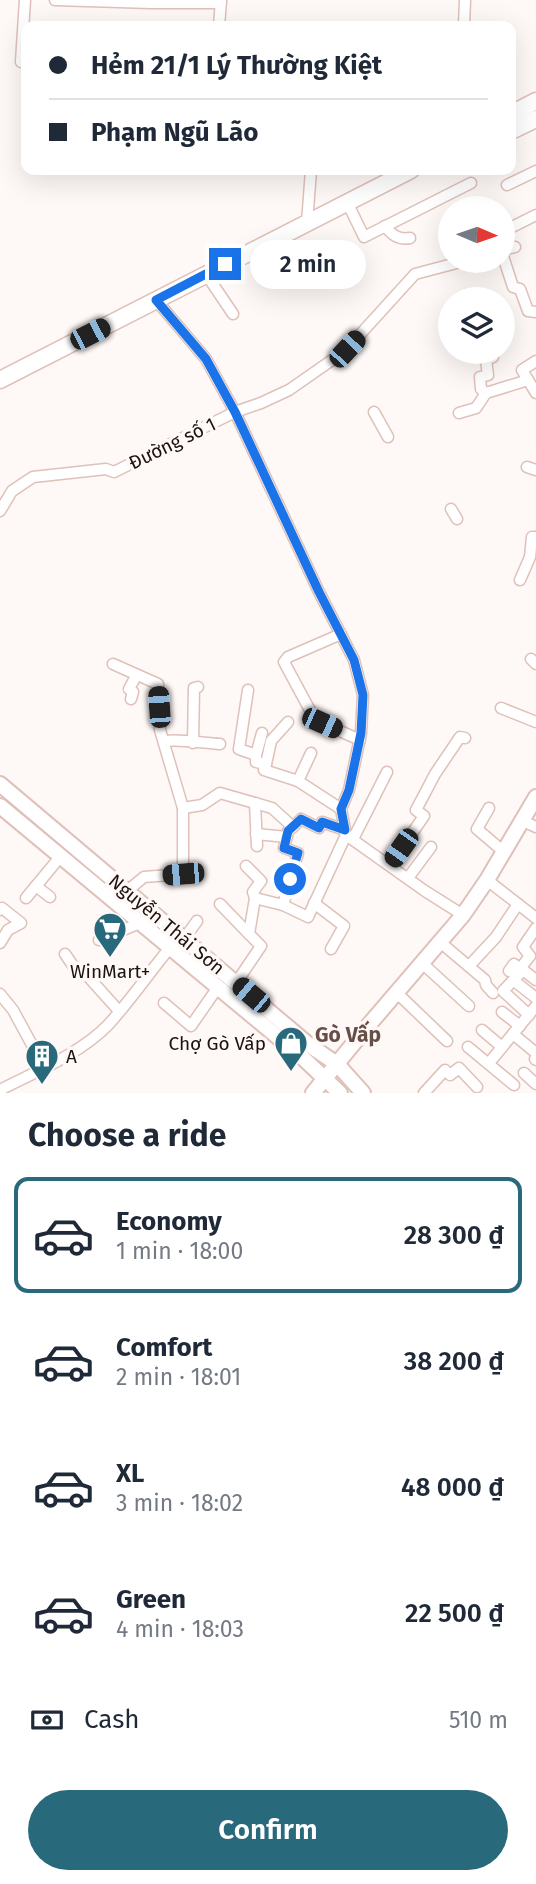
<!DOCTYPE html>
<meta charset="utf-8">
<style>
body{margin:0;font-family:"Fira Sans",sans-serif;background:#f6f6f7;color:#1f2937;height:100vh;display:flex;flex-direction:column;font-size:26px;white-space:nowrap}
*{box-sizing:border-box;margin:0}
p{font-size:23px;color:#747a83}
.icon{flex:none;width:38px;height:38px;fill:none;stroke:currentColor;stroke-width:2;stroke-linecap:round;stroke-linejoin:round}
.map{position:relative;height:1093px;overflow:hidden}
.side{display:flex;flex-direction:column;background:#fff;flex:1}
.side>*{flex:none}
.banner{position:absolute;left:21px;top:21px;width:495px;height:154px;border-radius:14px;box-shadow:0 7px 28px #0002;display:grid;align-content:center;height:154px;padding:0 28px;background:#fff}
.needle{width:46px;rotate:92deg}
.fabs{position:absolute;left:438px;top:196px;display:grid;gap:14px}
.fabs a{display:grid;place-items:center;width:77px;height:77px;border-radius:50%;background:#fff;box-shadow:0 7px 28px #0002;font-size:35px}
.end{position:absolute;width:32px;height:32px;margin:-16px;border:9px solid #1a73e8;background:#fff;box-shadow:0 0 0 4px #fff}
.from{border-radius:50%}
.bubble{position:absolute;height:49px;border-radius:24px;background:#fff;box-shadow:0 7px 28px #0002;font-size:23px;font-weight:600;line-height:49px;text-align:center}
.car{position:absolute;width:21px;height:42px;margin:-21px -10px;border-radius:9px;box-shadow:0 0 5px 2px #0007;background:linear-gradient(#222 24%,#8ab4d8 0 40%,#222 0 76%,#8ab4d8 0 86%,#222 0)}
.banner b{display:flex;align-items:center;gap:24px;height:66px;font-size:26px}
.banner b+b{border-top:2px solid #e0e1e3}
.banner i{width:18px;height:18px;background:#1f2937}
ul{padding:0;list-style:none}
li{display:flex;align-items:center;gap:21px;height:116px;margin:0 14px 10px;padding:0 14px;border:4px solid transparent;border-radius:14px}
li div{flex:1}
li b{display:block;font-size:26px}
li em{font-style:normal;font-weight:600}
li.selected{border-color:#28697c}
li>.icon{width:63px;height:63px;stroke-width:1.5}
h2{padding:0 28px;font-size:32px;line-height:84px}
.pay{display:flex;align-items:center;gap:18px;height:77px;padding:0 28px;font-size:26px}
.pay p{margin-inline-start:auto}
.action{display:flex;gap:14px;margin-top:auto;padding:14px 28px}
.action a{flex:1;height:80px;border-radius:42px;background:#28697c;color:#fff;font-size:28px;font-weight:600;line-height:80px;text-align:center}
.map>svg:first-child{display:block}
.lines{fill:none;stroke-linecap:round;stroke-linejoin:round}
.minor-casing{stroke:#dfc1ba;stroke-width:13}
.secondary-casing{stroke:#dfc1ba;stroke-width:18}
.primary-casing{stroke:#dfc1ba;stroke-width:19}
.minor{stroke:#fff;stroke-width:10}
.secondary{stroke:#fff;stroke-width:14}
.primary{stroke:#fff;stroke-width:16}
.route{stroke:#1a73e8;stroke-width:9}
.labels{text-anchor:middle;stroke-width:7;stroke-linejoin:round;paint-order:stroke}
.street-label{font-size:19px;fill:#1c120f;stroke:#fef8f6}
.poi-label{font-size:19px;fill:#1c120f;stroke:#fef8f6}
.neighbourhood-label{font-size:21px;font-weight:bold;fill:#674e48;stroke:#fef8f6}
</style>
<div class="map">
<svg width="536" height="1093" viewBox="0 0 536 1093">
<rect width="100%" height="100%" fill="#fef8f6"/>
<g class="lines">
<defs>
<g id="minor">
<path d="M 55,0 L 151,3 L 221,3"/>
<path d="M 219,26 L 221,0"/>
<path d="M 464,26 L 465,0"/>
<path d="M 21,62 L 25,0"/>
<path d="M 507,185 L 536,171"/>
<path d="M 347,202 L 364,237 L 471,183"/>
<path d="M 307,223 L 311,170"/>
<path d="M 385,226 C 392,235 398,240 410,238"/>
<path d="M 510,228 L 536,215"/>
<path d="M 502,250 L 515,247"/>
<path d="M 502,253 L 513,287 L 520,289 L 528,311 L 536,312"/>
<path d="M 206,274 L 233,314"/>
<path d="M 156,300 L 206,359 L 235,412 L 319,592 L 354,660 L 363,695 L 361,733 L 349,790 L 341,809 L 346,835 L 425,891 L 463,915"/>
<path d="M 528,380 L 522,370 L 536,361"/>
<path d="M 486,393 L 481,389 L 480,377 L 488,375 L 486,360 L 493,357"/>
<path d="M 374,412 L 388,437"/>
<path d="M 459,413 L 476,408 L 486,393 L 528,380 L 536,393"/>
<path d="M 527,467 L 536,470"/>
<path d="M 451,509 L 457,519"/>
<path d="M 0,511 L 12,491 L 33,477 L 106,469 L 114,472 L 235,412 L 261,403 L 289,390 L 345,351 L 415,274 L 464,261"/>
<path d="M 520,580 L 530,557 L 532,537 L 536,537"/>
<path d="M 341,634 L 288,657 L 284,662 L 312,714 L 322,723 L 360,740"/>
<path d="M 531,659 L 536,664"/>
<path d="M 113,664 L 158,684 L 160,730 L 183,808 L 183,874 L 144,877 L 127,891"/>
<path d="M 248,690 L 239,749 L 256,755 L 256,762 L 266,764 L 264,770 L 298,781 L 341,809"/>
<path d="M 131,699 L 133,692 L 129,689 L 136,676"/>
<path d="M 501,708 L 536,722"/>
<path d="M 164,741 C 182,739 202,743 220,744"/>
<path d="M 193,743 L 194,688 L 198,687"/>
<path d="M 256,755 L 262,733"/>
<path d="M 266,764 L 271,741 L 288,722"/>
<path d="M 298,781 L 311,753"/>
<path d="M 255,803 L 257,846"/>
<path d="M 183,808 L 202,805 L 220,793 L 272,808 L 293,827 L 301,819 L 319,828 L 322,822 L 345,830"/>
<path d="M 489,808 L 477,829 L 504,852"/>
<path d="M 523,821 L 536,827"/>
<path d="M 256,834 L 287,837"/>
<path d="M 353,839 L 387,772"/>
<path d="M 390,865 L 424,816 L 416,810 L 435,774 L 460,737 L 465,738"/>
<path d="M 246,866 L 261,881 L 253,892 L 255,898"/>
<path d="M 408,878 L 431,847"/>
<path d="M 487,880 L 536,918"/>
<path d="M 36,886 L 50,897"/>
<path d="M 26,898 L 60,857"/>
<path d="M 314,903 L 344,926 L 331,949"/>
<path d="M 220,904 L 249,934"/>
<path d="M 283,905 L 298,853 L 284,848 L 288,831 L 293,827"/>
<path d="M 0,910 L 2,908 L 21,923 L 8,930 L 0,943"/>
<path d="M 184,939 L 197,921"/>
<path d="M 99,940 L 140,923"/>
<path d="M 440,942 L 485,980 L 486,985 L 493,993"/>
<path d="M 65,954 L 76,970 L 84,972 L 119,1011"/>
<path d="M 422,963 L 469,1006"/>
<path d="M 469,966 L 496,937 L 518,904"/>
<path d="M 523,970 L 536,980"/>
<path d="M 509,971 L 514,964 L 522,971"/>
<path d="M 513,980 L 536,998"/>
<path d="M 236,983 L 261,946 L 249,934 L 255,898 L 283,905 L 308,917 L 346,835"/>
<path d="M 397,993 L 447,1041"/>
<path d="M 0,994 L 13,1010 L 44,1067"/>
<path d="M 164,1003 L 191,1026 L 218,987"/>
<path d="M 502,1012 L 520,1026"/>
<path d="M 529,1015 L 503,991 L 523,970 L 522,966 L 530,956 L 523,947 L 536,928"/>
<path d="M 482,1030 L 502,1047"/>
<path d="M 513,1034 L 536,1053"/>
<path d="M 468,1047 L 514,1085"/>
<path d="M 535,1059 L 536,1060"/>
<path d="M 489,1063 L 536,1006"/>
<path d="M 524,1073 L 536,1084"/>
<path d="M 0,1090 C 35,1072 80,1054 108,1025 C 131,1000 151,970 173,944"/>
<path d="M 424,1093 L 445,1070 L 450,1075 L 459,1068 L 477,1087"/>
</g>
<g id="secondary">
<path d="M 0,784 L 309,1045 L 337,1064 L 363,1093"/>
<path d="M 0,806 L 303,1058 L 340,1093"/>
<path d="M 313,1093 L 367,1027 L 463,915 L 487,880 L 536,797"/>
</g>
<g id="primary">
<path d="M 511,114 L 536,101"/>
<path d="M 511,131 L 536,119"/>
<path d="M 0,380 L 411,170"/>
</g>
</defs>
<!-- minor casing -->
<use href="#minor" class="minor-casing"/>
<!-- secondary casing -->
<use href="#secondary" class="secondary-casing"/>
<!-- primary casing -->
<use href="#primary" class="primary-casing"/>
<!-- minor -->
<use href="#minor" class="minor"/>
<!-- secondary -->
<use href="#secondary" class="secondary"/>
<!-- primary -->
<use href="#primary" class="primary"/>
</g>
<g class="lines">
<!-- route -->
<path class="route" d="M 225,264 L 156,300 L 206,359 L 235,412 L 319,592 L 354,660 L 363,695 L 361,733 L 349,790 L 341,809 L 345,830 L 322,822 L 319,828 L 301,819 L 288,831 L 284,848 L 298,853 L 290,879"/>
</g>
<!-- icons -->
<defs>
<symbol id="supermarket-pin" viewBox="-11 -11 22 30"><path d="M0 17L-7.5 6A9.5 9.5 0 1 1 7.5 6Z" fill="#28697c" stroke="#fef8f6"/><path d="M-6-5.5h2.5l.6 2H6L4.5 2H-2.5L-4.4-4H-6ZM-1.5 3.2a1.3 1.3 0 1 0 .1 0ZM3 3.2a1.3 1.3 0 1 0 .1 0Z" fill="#fff"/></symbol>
<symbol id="shop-pin" viewBox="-11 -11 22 30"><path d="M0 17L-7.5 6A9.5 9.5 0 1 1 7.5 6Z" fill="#28697c" stroke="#fef8f6"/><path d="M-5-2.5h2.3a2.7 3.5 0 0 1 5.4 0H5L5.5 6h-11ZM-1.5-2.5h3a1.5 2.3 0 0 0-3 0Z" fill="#fff"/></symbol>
<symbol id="building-pin" viewBox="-11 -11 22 30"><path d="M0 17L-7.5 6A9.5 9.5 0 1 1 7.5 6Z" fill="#28697c" stroke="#fef8f6"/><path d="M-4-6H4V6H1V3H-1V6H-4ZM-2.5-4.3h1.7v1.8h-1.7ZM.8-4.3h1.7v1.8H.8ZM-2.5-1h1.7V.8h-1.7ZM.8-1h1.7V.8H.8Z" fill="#fff"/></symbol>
</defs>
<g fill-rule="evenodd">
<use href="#supermarket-pin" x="91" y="910" width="38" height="52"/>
<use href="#shop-pin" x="272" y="1024" width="38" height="52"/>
<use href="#building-pin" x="23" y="1037" width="38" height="52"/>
</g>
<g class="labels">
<!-- street labels -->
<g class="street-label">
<text transform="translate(172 443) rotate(-26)" y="7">Đường số 1</text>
<text transform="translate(167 924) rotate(40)" y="7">Nguyễn Thái Sơn</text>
</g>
<!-- poi labels -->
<g class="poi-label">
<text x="110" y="978">WinMart+</text>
<text x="266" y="1050" text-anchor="end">Chợ Gò Vấp</text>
<text x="66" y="1063" text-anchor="start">A</text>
</g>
<!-- neighbourhood labels -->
<g class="neighbourhood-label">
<text x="348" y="1042">Gò Vấp</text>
</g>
</g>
</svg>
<div class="fabs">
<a><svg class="needle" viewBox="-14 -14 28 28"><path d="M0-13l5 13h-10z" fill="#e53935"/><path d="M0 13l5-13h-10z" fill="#747a83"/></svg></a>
<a><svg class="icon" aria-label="layers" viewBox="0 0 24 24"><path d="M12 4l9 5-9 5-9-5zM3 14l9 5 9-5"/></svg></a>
</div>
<i class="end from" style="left:290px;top:879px"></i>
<i class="end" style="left:225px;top:264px"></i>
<div class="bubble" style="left:250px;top:240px;width:116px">2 min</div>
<i class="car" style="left:90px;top:334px;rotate:63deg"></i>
<i class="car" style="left:347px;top:349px;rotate:43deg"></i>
<i class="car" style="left:159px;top:707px;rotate:356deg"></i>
<i class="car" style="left:322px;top:723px;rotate:114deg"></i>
<i class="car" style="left:401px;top:848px;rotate:215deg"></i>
<i class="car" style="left:183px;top:874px;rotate:265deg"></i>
<i class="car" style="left:251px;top:995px;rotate:310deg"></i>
<div class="banner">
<b><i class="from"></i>Hẻm 21/1 Lý Thường Kiệt</b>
<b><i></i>Phạm Ngũ Lão</b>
</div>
</div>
<section class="side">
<h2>Choose a ride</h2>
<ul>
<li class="selected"><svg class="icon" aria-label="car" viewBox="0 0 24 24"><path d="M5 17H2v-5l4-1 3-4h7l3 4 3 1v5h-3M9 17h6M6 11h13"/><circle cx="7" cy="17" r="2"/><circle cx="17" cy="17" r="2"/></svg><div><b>Economy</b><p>1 min · 18:00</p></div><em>28 300 ₫</em></li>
<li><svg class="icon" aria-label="car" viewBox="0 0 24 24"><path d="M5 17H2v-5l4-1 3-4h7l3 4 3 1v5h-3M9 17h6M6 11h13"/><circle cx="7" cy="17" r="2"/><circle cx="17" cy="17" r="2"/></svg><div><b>Comfort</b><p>2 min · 18:01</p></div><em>38 200 ₫</em></li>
<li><svg class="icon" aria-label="car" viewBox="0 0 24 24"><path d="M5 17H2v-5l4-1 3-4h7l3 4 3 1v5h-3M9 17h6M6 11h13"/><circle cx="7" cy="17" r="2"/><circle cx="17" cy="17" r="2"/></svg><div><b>XL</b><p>3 min · 18:02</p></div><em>48 000 ₫</em></li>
<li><svg class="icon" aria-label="car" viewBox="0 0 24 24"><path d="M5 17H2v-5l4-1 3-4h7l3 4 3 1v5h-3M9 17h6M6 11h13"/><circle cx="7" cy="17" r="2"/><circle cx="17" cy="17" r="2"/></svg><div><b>Green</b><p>4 min · 18:03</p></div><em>22 500 ₫</em></li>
</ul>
<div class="pay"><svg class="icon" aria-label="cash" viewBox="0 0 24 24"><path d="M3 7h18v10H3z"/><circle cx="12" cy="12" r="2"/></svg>Cash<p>510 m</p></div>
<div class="action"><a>Confirm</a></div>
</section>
